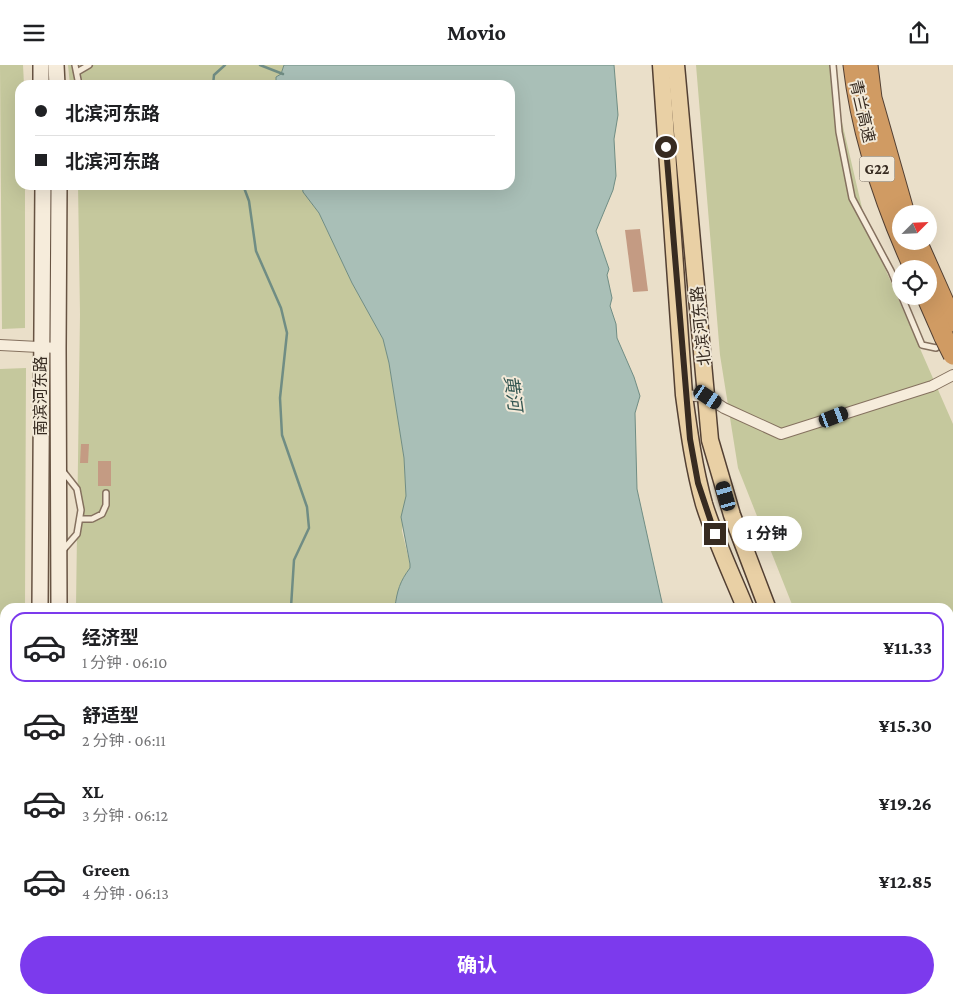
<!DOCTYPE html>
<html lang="zh">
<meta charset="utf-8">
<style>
body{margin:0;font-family:"Crimson Pro","Noto Sans SC",serif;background:#f2f2f2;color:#202124;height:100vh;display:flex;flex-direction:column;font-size:19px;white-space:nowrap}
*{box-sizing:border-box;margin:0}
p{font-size:16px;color:#757577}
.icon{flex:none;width:28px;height:28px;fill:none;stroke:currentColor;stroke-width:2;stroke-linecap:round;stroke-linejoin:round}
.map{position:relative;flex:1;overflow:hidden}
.details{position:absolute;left:0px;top:538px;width:954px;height:401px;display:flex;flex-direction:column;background:#fff;border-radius:15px 15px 0 0;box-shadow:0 5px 20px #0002}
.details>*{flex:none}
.hud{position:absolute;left:15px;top:15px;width:500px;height:110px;border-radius:15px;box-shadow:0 5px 20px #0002;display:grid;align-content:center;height:110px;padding:0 20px;background:#fff}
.needle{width:32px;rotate:66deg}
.controls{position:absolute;left:892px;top:140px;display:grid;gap:10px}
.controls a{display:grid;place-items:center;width:45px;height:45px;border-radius:50%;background:#fff;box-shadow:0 5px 20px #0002;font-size:25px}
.end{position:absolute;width:22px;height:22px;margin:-11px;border:6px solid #372b21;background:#fff;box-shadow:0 0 0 2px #fff}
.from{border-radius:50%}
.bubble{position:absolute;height:35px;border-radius:18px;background:#fff;box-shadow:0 5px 20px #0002;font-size:16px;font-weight:700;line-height:35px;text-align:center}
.car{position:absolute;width:15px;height:30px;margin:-15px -8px;border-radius:6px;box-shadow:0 0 4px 1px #0007;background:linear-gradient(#222 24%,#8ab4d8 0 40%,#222 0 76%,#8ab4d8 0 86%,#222 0)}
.hud b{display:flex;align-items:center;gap:18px;height:48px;font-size:19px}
.hud b+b{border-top:1px solid #e0e0e0}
.hud i{width:12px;height:12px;background:#202124}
ul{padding:9px 0 0;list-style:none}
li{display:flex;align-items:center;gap:15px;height:70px;margin:0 10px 8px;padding:0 10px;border:2px solid transparent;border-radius:15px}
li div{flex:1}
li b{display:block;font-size:19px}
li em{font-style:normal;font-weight:700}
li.active{border-color:#7c3aed}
li>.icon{width:45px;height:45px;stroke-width:1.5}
.button{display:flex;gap:10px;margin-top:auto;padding:10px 20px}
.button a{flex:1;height:58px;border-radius:30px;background:#7c3aed;color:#fff;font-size:20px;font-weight:700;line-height:58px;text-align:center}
header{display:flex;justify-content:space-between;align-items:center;height:65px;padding:0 20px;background:#fff;font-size:22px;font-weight:700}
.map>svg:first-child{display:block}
.green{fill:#c5c89d}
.water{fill:#a9bfb7;stroke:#708d84}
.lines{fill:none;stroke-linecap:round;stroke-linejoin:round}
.stream{stroke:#708d84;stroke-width:2.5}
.building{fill:#c49b83}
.service-casing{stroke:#85715f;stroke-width:8}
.minor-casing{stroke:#85715f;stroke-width:12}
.tertiary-casing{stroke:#85715f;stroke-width:15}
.secondary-casing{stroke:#675342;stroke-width:18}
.primary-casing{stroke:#534033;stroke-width:19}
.motorway-casing{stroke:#534033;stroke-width:21}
.service{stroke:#f6ecdb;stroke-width:5}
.minor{stroke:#f6ecdb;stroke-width:10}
.tertiary{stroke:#f6ecdb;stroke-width:12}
.secondary{stroke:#f6ecdb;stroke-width:15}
.primary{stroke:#e9d0a5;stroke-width:16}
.motorway{stroke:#d09b63;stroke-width:19}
.motorway-bridge-casing{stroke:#534033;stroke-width:21;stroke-linecap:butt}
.motorway-bridge{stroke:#d09b63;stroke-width:19}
.route{stroke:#372b21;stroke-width:6}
.labels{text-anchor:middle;stroke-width:4;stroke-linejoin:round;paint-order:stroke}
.shield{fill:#f2e9d8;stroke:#6f6458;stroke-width:1}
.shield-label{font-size:15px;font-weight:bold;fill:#372b21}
.street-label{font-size:16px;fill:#372b21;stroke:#f2e9d8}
.water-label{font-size:18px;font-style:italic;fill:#325551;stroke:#f2e9d8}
</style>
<header><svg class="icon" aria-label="menu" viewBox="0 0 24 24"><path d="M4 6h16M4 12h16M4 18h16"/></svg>Movio<svg class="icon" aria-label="share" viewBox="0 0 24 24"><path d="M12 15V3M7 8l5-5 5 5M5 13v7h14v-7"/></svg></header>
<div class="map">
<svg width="953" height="938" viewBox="0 0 953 938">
<rect width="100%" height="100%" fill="#eadfc9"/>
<!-- green -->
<g class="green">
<path d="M 0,0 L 23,0 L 24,20 L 20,20 L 20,120 L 25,120 L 25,263 L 2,264 Z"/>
<path d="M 68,0 L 284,0 L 281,9 L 276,12 L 276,20 L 70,20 Z"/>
<path d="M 696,0 L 832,0 L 838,40 L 866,160 L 953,359 L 953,650 L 949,651 L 949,542 L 793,542 L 738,403 L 720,290 Z"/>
<path d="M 78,120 L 302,120 L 303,127 L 319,148 L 352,218 L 383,274 L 389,298 L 404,393 L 406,431 L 402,466 L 410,499 L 410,503 C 401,516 397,526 395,542 L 76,542 L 80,249 Z"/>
<path d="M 26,303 L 25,542 L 5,542 L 5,705 L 0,706 L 0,304 Z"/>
<path d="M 70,934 L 443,934 L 445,938 L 70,938 Z"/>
</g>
<!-- water -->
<g class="water">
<path d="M 284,0 L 614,0 L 618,50 L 614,74 L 616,111 L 613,125 L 596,166 L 609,204 L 607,210 L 612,233 L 610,241 L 616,259 L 617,273 L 634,312 L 640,331 L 635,348 L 637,424 L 663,542 L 395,542 C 397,526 400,516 410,503 L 410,499 L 401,452 L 406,431 L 404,393 L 389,298 L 383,274 L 352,218 L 319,148 L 303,127 L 302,120 L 510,120 L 510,20 L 276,20 L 276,12 L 281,9 Z"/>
<path d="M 443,934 L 744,934 L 745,938 L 445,938 Z"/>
</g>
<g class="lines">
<!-- stream -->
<g class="stream">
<path d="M 260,0 L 283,9"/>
<path d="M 213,20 L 214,10 L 225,0"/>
<path d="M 243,120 L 249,136 L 256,186 L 281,243 L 287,268 L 280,333 L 282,370 L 307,442 L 309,463 L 294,495 L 291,542"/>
<path d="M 949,737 L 953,736"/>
<path d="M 301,934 L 301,938"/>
</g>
</g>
<!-- building -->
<g class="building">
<path d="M 640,164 L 648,226 L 633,227 L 625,165 Z"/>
<path d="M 81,379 L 89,379 L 88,398 L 80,398 Z"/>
<rect x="98" y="396" width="13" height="25"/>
</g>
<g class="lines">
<defs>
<g id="service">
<path d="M 75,0 L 79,20"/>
<path d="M 833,0 L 839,67 L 852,133 L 891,206 L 922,280 L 936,283 L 944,278"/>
<path d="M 77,7 L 89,0"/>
<path d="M 62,405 L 77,424 L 81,445 L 77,469 L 63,485"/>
<path d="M 80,454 L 92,454 L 102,449 L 106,440 L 106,428"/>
<path d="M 0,568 L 5,568"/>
</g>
<g id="minor">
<path d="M 0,280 L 58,283"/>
<path d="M 684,330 L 707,332 L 724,343 L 781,369 L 932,321 L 953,310"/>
</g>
<g id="tertiary">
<path d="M 949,690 L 953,690"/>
<path d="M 0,753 L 5,753"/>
</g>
<g id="secondary">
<path d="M 41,0 L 41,20"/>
<path d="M 56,0 L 57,20"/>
<path d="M 59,120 L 58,283 L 59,542"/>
<path d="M 40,542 L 43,120"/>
<path d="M 42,934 L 42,938"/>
<path d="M 57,934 L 57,938"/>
</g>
<g id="primary">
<path d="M 661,0 L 684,330 C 689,367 694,403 704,439 C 715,474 731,508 745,542"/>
<path d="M 676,0 L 710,375 L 732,450 L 767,542"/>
<path d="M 826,938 L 826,934"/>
<path d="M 846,938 L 847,934"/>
</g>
<g id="motorway">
<path d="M 853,0 C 861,70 885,140 914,204"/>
<path d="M 868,0 L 872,33 L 905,149"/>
<path d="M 917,176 L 953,257"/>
<path d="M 926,231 L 944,272"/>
</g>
</defs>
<!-- service casing -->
<use href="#service" class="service-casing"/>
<!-- minor casing -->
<use href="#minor" class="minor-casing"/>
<!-- tertiary casing -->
<use href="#tertiary" class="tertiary-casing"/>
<!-- secondary casing -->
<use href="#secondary" class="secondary-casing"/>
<!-- primary casing -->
<use href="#primary" class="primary-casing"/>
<!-- motorway casing -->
<use href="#motorway" class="motorway-casing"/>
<!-- service -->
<use href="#service" class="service"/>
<!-- minor -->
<use href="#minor" class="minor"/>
<!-- tertiary -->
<use href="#tertiary" class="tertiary"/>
<!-- secondary -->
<use href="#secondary" class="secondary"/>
<!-- primary -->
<use href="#primary" class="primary"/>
<!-- motorway -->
<use href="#motorway" class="motorway"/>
<defs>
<path id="motorway-bridge" d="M 944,272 L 953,290"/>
</defs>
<!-- motorway-bridge casing -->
<use href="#motorway-bridge" class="motorway-bridge-casing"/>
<!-- motorway-bridge -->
<use href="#motorway-bridge" class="motorway-bridge"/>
</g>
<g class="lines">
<!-- route -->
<path class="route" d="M 666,82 L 690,374 L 698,418 L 715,469"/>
</g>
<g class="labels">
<!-- shield labels -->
<rect class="shield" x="859.5" y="91.5" width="35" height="25" rx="4"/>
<g class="shield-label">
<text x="877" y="109">G22</text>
</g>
<!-- street labels -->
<g class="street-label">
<text transform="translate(863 46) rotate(77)" y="6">青兰高速</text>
<text transform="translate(700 261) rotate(-96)" y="6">北滨河东路</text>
<text transform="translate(40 331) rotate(-90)" y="6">南滨河东路</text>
</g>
<!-- water labels -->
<g class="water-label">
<text transform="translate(513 328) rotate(82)" y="6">黄河</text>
</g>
</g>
</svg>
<div class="controls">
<a><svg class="needle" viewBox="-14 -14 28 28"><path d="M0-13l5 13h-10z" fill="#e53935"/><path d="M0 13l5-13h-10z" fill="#757577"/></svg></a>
<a><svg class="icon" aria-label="locate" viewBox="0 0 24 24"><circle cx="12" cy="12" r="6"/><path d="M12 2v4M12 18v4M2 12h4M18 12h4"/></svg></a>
</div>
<i class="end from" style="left:666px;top:82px"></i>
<i class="end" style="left:715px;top:469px"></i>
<div class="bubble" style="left:732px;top:451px;width:70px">1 分钟</div>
<i class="car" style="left:708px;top:332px;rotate:124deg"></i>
<i class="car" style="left:834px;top:352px;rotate:69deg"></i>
<i class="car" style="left:726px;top:431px;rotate:344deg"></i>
<div class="hud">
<b><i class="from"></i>北滨河东路</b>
<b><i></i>北滨河东路</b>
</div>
<section class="details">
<ul>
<li class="active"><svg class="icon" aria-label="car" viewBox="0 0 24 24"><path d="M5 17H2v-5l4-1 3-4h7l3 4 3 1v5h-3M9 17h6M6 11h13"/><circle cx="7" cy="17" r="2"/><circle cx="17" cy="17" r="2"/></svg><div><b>经济型</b><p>1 分钟 · 06:10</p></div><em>¥11.33</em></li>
<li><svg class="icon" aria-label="car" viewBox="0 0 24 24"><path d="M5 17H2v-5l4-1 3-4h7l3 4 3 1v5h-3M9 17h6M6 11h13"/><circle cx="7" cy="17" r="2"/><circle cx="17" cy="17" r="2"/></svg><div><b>舒适型</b><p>2 分钟 · 06:11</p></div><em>¥15.30</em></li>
<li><svg class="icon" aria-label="car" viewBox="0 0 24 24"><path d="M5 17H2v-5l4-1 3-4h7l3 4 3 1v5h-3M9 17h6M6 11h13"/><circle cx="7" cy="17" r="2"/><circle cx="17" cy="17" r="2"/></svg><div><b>XL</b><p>3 分钟 · 06:12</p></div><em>¥19.26</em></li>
<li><svg class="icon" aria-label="car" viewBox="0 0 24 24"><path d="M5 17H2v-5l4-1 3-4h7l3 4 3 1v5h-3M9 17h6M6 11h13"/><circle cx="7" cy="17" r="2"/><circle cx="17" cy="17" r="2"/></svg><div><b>Green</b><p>4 分钟 · 06:13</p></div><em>¥12.85</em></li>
</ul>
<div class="button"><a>确认</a></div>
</section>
</div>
